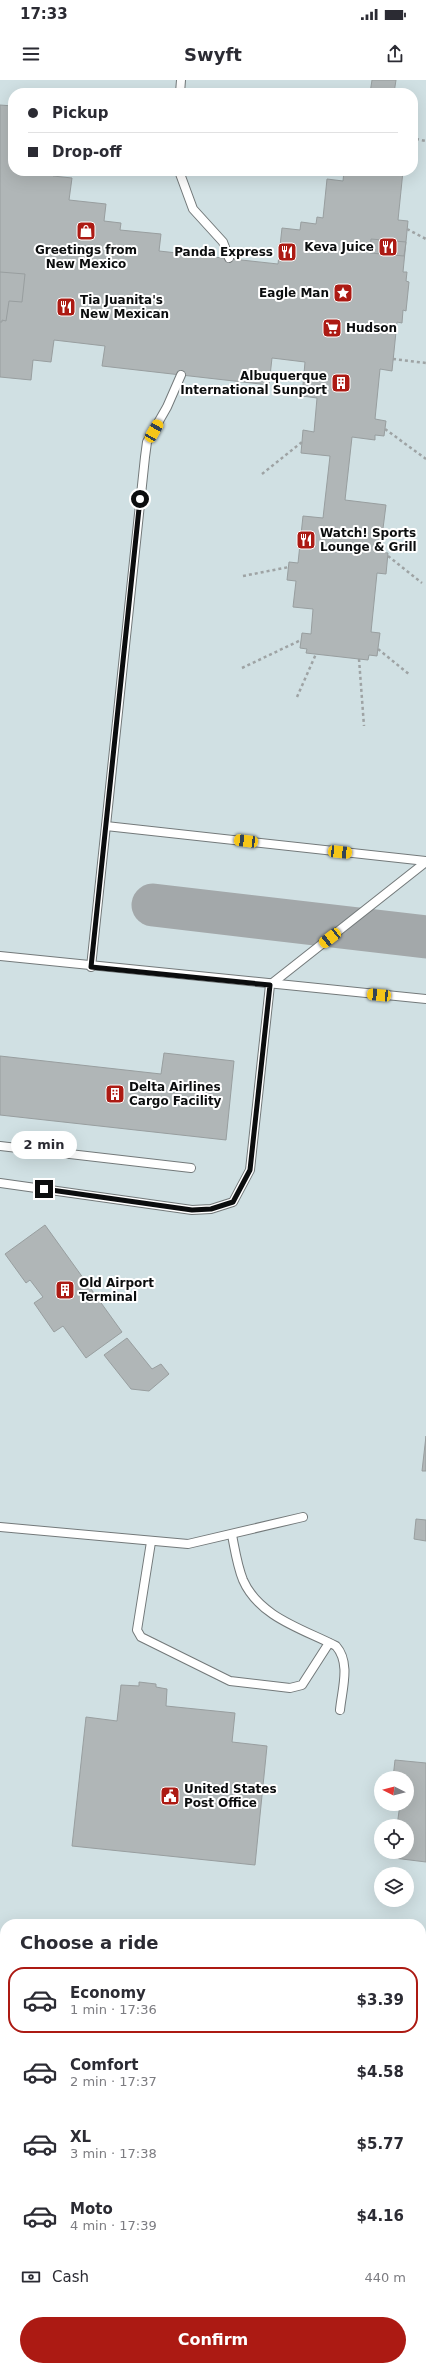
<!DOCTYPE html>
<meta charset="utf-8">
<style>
body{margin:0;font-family:"DejaVu Sans",sans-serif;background:#f2f2f3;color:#2b2b33;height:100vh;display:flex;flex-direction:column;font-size:15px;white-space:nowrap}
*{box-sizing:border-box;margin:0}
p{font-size:13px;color:#7c7c81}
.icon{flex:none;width:22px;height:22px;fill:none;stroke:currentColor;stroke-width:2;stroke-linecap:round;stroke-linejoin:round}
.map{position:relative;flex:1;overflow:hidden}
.panel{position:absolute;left:0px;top:1839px;width:426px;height:452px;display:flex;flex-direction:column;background:#fff;border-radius:16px 16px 0 0;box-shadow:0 4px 16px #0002}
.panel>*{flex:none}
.banner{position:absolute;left:8px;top:8px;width:410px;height:88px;border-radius:16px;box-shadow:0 4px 16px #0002;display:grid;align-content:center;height:88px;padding:0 20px;background:#fff}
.needle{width:26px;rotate:276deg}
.buttons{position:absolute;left:374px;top:1691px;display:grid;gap:8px}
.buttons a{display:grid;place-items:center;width:40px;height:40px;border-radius:50%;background:#fff;box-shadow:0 4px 16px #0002;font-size:20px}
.end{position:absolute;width:18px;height:18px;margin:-9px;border:5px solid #0b0d0e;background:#fff;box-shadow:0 0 0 2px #fff}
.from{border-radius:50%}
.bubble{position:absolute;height:28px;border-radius:14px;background:#fff;box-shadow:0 4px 16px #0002;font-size:13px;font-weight:600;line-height:28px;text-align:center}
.car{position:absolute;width:12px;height:24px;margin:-12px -6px;border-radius:5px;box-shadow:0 0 3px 1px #0007;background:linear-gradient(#f5c518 24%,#345 0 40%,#f5c518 0 76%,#345 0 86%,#f5c518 0)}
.banner b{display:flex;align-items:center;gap:14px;height:38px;font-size:15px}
.banner b+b{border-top:1px solid #e1e1e2}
.banner i{width:10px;height:10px;background:#2b2b33}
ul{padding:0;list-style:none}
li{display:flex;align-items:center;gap:12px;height:66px;margin:0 8px 6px;padding:0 12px;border:2px solid transparent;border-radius:16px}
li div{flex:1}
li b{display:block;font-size:15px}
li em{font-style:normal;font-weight:600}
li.selected{border-color:#ac1a13}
li>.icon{width:36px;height:36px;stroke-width:1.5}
h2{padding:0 20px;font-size:18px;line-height:48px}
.pay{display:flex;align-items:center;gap:10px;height:44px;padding:0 20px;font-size:15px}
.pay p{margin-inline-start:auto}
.action{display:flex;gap:8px;margin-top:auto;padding:8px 20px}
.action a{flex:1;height:46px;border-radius:24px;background:#ac1a13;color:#fff;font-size:16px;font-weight:600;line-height:46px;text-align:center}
.status{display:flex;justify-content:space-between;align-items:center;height:28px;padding:0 20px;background:#fff;direction:ltr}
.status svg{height:11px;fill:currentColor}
header{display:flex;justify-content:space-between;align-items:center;height:52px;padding:0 20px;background:#fff;font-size:18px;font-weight:600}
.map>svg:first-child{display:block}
.built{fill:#d0e0e3;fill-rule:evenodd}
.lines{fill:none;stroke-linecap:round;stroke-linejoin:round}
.taxiway{stroke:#a3a8aa;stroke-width:43}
.building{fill:#b0b6b7;stroke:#989e9f}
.service-casing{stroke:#73797a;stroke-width:10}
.path{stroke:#9ea3a4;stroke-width:2.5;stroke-dasharray:3 3;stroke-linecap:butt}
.service{stroke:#fff;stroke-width:8}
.route{stroke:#0b0d0e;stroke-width:5}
.labels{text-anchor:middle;stroke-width:4;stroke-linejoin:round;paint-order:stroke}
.poi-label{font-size:12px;font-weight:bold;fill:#0b0d0e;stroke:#fff;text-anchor:start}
</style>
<div class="status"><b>17:33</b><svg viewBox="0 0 49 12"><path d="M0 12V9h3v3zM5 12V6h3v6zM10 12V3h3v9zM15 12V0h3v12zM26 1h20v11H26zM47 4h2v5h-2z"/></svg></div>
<header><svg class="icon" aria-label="menu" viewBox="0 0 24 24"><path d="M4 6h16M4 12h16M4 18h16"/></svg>Swyft<svg class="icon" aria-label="share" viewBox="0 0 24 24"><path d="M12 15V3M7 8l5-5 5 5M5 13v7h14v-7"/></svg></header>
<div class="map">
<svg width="426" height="2291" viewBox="0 0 426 2291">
<rect width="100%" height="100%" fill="#e6edee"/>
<!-- built -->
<g class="built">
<path d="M 0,0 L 426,0 L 426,1900 L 421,1901 L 421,1844 L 5,1844 L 5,1881 L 0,1881 ZM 13,13 L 413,13 L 413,91 L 13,91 ZM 381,1698 L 407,1698 L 407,1724 L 381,1724 ZM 381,1746 L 407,1746 L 407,1772 L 381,1772 ZM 381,1794 L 407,1794 L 407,1820 L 381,1820 Z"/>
<path d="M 301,2286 L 385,2286 L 384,2291 L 301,2291 Z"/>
</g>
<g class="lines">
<!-- taxiway -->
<path class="taxiway" d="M 153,825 L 426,857"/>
</g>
<!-- building -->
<g class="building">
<path d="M 372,0 L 396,0 L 394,13 L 370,13 Z"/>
<path d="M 0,25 L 13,26 L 13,91 L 54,91 L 53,96 L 72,98 L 69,120 L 106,124 L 104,141 L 121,143 L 120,150 L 161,154 L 159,171 L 278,184 L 282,148 L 300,150 L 301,142 L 316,144 L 317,137 L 323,138 L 327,99 L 343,101 L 344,91 L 403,91 L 398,140 L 408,141 L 403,192 L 407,192 L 406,201 L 409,202 L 406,231 L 403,230 L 402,243 L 397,242 L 392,291 L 380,289 L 375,339 L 386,341 L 384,356 L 375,355 L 375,360 L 352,357 L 345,420 L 386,425 L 380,472 L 388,473 L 386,494 L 377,493 L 371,552 L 380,553 L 377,576 L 369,575 L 368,580 L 359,579 L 306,573 L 307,569 L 300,568 L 302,553 L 311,554 L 313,529 L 293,527 L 296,501 L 287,500 L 289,482 L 298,483 L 303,436 L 323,438 L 330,376 L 301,373 L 303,350 L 314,352 L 317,318 L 302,316 L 305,282 L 272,278 L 269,305 L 102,286 L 105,266 L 54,260 L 51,282 L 33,280 L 31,300 L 0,297 Z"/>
<path d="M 413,52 L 417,52 L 415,76 L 413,76 Z"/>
<path d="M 371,159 L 406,162 L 404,176 L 370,173 Z"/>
<path d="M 0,192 L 25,194 L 22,222 L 9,221 L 6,241 L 2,240 L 2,242 L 0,242 Z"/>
<path d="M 164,973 L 234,981 L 226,1060 L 0,1035 L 0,976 L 161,994 Z"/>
<path d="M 45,1145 L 122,1252 L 86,1278 L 63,1246 L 54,1252 L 34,1223 L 43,1217 L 30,1200 L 26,1203 L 5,1174 Z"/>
<path d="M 127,1258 L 152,1289 L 161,1284 L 169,1294 L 149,1311 L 131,1309 L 104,1275 Z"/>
<path d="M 426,1356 L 426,1391 L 422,1391 Z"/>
<path d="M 416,1439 L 426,1440 L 426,1461 L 414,1459 Z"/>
<path d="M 139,1602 L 156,1604 L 156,1607 L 167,1609 L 166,1626 L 235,1633 L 232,1662 L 267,1666 L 255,1785 L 72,1766 L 86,1637 L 117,1641 L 121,1605 L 139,1606 Z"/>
<path d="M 395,1680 L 426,1683 L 426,1782 L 394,1778 L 395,1772 L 407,1772 L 407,1746 L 397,1746 L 400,1724 L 407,1724 L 407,1698 L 393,1698 Z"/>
<path d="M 338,2286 L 342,2286 L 341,2291 L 337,2291 Z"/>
</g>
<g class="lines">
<defs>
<g id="service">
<path d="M 180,13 L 181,0"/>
<path d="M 179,91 L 193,129 L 223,162 L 229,178"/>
<path d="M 106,746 L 426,781"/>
<path d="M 0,876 L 426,919"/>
<path d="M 91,887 L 145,377 L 147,362 L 167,327 L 181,295"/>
<path d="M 0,1066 L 191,1088"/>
<path d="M 0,1103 L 192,1130 L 211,1129 L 233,1122 L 250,1090 L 270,905 L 426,782"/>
<path d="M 0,1447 L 188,1464 L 303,1437"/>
<path d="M 232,1455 C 235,1470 237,1485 243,1500 C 259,1537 303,1549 336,1566 C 351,1583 342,1609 340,1630"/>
<path d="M 151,1462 L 137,1550 L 141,1557 L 230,1601 L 290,1608 L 302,1605 L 329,1563"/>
<path d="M 0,1862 L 5,1862"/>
<path d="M 421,1882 L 426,1882"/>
</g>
</defs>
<!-- service casing -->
<use href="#service" class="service-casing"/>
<!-- path -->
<g class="path">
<path d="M 416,59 L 426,61"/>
<path d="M 407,149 L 426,159"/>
<path d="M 393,279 L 426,283"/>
<path d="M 385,349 L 426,379"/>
<path d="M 262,394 L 302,362"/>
<path d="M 388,476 L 422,503"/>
<path d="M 243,496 L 289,487"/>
<path d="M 378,569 L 410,595"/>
<path d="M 359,579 L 364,646"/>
<path d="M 242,588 L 301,560"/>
<path d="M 297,617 L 316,574"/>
<path d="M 0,1924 L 5,1929"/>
<path d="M 128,2286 L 128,2291"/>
</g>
<!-- service -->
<use href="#service" class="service"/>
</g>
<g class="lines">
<!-- route -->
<path class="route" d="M 44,1109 L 192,1130 L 211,1129 L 233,1122 L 250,1090 L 270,905 L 91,887 L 140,419"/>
</g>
<!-- icons -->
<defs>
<symbol id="shop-square" viewBox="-11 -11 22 22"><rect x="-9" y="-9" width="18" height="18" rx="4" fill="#ac1a13" stroke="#fff"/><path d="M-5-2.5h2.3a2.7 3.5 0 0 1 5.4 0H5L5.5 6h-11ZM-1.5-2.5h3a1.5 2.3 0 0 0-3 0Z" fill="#fff"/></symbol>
<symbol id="restaurant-square" viewBox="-11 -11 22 22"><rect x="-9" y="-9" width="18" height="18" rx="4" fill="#ac1a13" stroke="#fff"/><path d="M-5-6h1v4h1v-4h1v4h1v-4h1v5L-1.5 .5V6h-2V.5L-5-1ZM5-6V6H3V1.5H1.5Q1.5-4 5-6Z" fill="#fff"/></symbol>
<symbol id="sight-square" viewBox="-11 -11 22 22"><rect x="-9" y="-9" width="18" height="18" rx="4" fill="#ac1a13" stroke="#fff"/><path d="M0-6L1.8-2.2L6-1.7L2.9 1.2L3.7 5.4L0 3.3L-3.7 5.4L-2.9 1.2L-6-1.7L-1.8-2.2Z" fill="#fff"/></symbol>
<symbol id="supermarket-square" viewBox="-11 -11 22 22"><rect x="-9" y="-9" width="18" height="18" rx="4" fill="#ac1a13" stroke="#fff"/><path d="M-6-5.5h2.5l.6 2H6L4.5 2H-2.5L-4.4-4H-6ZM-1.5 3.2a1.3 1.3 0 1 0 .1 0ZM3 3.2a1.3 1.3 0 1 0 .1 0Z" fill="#fff"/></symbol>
<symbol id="building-square" viewBox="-11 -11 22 22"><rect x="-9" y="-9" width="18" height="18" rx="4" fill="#ac1a13" stroke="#fff"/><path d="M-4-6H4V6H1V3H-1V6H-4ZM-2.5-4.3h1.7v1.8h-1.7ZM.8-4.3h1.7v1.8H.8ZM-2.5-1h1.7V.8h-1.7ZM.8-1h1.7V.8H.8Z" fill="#fff"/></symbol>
<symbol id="civic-square" viewBox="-11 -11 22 22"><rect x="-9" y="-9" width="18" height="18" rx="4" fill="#ac1a13" stroke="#fff"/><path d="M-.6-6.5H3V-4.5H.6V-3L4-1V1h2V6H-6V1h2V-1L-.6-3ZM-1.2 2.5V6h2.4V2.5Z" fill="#fff"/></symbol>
</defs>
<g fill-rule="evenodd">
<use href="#shop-square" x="75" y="140" width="22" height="22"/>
<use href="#restaurant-square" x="377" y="156" width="22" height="22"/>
<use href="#restaurant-square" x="276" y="161" width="22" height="22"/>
<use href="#sight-square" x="332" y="202" width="22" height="22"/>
<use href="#restaurant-square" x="55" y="216" width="22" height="22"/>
<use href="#supermarket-square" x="321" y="237" width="22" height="22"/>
<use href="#building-square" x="330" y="292" width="22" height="22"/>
<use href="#restaurant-square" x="295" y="449" width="22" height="22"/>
<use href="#building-square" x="104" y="1003" width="22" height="22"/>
<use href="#building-square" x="54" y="1199" width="22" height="22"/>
<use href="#civic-square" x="159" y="1705" width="22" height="22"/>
</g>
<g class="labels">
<!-- poi labels -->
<g class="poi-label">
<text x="374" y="171" text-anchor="end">Keva Juice</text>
<text x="86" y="174" text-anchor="middle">Greetings from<tspan x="86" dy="14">New Mexico</tspan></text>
<text x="273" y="176" text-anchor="end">Panda Express</text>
<text x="329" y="217" text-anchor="end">Eagle Man</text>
<text x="80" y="224">Tia Juanita's<tspan x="80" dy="14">New Mexican</tspan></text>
<text x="346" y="252">Hudson</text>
<text x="327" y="300" text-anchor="end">Albuquerque<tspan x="327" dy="14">International Sunport</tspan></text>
<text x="320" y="457">Watch! Sports<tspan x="320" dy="14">Lounge &amp; Grill</tspan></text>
<text x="129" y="1011">Delta Airlines<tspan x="129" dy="14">Cargo Facility</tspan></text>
<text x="79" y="1207">Old Airport<tspan x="79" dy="14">Terminal</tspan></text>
<text x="184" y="1713">United States<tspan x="184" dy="14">Post Office</tspan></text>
</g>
</g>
</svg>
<div class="buttons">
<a><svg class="needle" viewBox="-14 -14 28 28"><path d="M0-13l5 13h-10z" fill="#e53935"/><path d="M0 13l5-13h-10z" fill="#7c7c81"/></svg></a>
<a><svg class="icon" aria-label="locate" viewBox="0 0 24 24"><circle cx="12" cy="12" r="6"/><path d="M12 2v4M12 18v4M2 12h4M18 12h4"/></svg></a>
<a><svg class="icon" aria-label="layers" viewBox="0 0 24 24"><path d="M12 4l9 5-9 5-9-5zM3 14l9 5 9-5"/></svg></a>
</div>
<i class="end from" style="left:140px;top:419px"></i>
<i class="end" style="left:44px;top:1109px"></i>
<div class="bubble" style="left:11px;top:1051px;width:66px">2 min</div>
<i class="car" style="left:154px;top:351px;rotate:30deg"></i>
<i class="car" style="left:246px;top:761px;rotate:277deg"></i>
<i class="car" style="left:340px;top:772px;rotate:96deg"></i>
<i class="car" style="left:330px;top:858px;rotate:232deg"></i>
<i class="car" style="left:379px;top:915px;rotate:275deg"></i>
<div class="banner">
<b><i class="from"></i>Pickup</b>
<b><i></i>Drop-off</b>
</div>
<section class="panel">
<h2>Choose a ride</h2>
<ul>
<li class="selected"><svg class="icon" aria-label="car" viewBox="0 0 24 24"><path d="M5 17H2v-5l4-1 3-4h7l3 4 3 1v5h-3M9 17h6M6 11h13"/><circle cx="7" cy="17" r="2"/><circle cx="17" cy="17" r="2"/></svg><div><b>Economy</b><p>1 min · 17:36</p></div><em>$3.39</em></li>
<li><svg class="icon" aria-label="car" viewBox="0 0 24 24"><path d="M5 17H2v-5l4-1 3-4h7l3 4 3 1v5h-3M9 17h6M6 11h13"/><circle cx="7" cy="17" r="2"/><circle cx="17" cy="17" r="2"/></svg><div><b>Comfort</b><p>2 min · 17:37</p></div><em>$4.58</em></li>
<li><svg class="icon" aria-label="car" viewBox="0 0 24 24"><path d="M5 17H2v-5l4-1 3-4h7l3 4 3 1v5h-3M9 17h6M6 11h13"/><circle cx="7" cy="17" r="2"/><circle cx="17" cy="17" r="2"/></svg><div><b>XL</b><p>3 min · 17:38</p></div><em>$5.77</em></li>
<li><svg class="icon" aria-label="car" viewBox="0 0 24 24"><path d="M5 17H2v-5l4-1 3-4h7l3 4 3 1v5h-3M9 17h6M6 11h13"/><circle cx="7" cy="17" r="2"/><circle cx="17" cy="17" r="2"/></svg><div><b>Moto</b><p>4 min · 17:39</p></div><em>$4.16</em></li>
</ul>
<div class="pay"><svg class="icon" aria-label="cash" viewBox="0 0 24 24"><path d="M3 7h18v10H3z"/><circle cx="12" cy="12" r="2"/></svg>Cash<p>440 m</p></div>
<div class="action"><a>Confirm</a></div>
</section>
</div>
